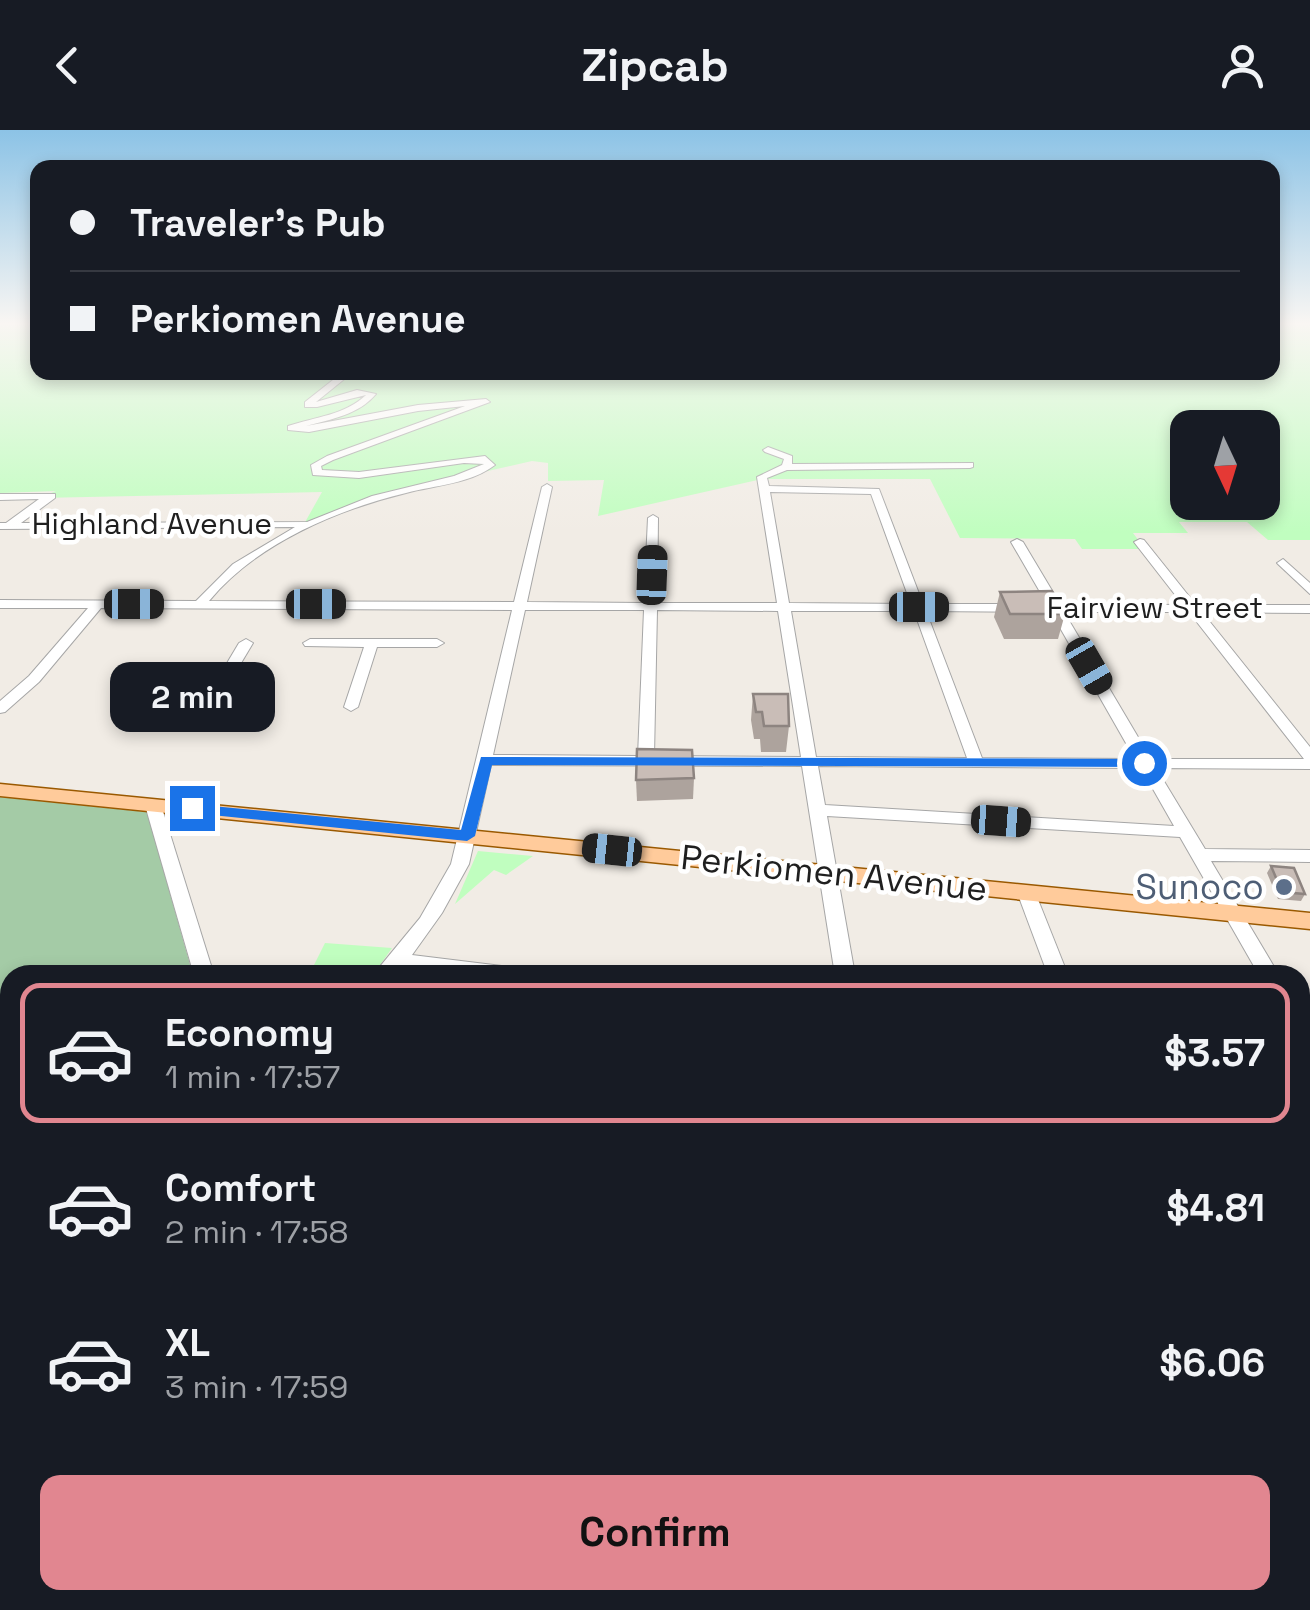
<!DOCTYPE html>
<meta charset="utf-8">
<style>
body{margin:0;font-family:"Space Grotesk",sans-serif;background:#20242c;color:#f1f3f6;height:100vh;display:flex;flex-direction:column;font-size:38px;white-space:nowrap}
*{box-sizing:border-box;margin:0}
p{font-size:32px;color:#9ea1a6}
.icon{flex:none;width:55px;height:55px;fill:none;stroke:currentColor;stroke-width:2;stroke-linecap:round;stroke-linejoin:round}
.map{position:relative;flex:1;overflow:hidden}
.sheet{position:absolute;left:0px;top:835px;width:1310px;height:645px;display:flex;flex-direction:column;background:#171b24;border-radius:30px 30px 0 0;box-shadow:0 5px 15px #0003}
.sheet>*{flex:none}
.banner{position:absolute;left:30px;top:30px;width:1250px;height:220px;border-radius:20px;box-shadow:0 5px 15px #0003;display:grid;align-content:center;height:220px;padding:0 40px;background:#171b24}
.needle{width:65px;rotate:176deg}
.controls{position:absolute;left:1170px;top:280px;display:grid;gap:20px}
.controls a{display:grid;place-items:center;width:110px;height:110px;border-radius:20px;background:#171b24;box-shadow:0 5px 15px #0003;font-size:50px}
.end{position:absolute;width:45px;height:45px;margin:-22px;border:12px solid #1a73e8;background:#fff;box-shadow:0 0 0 5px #fff}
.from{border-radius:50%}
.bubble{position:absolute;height:70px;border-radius:20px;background:#171b24;box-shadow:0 5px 15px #0003;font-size:32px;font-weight:800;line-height:70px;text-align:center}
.car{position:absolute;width:30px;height:60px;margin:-30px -15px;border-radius:12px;box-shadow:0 0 8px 2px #0007;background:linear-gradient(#222 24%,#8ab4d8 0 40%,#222 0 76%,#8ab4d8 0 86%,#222 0)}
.banner b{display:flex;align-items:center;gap:35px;height:95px;font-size:38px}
.banner b+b{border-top:2px solid #363941}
.banner i{width:25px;height:25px;background:#f1f3f6}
ul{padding:18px 0 0;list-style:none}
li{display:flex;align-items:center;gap:30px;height:140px;margin:0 20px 15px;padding:0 20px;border:5px solid transparent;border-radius:20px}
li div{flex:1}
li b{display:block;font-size:38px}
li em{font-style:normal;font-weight:800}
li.current{border-color:#e18690}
li>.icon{width:90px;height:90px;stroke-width:1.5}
.button{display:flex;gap:20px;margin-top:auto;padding:20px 40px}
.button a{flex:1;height:115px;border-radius:20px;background:#e18690;color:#111;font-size:40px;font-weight:800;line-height:115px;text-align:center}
header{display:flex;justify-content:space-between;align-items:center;height:130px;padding:0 40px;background:#171b24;font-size:45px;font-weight:800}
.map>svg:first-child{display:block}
.cemetery{fill:#a4cba6}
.park{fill:#c0febf;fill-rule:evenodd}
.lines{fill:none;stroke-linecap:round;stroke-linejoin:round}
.stream{stroke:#a2d9e2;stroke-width:8}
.minor-casing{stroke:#a6a6a6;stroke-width:2}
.major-casing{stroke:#9a5900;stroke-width:3}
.minor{fill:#fff;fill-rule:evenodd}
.major{fill:#ffcb9b;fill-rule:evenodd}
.wall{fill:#ada39d}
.building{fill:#c9bdb7;stroke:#8d8480;stroke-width:2.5}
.route{fill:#1a73e8}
.service-dot{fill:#5c6f8a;stroke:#fff;stroke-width:4}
.labels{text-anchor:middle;stroke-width:9;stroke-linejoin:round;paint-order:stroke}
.far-street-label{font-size:30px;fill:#1f1f1f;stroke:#fff}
.street-label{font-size:35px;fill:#1f1f1f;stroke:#fff}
.service-label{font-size:35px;fill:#4e5e75;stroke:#fff;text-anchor:end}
</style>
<header><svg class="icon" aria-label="back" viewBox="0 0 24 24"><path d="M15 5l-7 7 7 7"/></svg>Zipcab<svg class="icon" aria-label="person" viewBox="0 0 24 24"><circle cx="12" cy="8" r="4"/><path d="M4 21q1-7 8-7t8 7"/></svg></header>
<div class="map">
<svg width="1310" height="1480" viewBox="0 0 1310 1480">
<rect width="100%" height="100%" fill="#f1ece5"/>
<!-- cemetery -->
<path class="cemetery" d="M 0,667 L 147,682 L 193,845 L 10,845 L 10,1141 L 0,1146 Z"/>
<!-- park -->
<g class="park">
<path d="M 0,195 L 37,195 L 38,242 L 1272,242 L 1273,195 L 1310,195 L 1310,410 L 1268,410 L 1247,392 L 1179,392 L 1188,403 L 1133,403 L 1145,419 L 1082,419 L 1075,409 L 960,408 L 930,349 L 762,349 L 598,386 L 604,350 L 548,351 L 548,333 L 532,331 L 399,361 L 304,394 L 322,362 L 39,368 L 56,361 L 0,363 ZM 1188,298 L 1262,298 L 1262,372 L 1188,372 Z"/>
<path d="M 478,721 L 533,726 L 506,745 L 494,740 L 455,774 Z"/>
<path d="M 325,813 L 392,818 L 373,845 L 309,845 Z"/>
<path d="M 10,1305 L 10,1470 L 935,1470 L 937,1480 L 0,1480 L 0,1318 Z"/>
</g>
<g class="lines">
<!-- stream -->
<path class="stream" d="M 0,1383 L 10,1374"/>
<defs>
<g id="minor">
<path d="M 343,242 L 353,242 L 316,272 L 357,260 L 376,264 C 358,285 332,289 306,296 L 418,275 L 486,269 L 490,272 L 333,330 L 321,336 L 322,340 L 359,342 L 485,326 L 495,335 C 470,354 436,355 406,363 C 336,380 256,414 209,471 L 514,472 L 542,357 L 547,354 L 552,357 L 527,472 L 644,473 L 648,388 L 653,385 L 658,388 L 657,473 L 777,473 L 757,347 L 782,335 L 784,329 L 765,322 L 763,320 L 768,317 L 792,326 L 792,334 L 973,333 L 973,337 L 970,338 L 787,340 L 767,348 L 769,356 L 879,359 L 923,474 L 1047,474 L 1011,412 L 1017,409 L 1023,412 L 1060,474 L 1183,475 L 1134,412 L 1140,409 L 1144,410 L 1196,475 L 1310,475 L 1310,483 L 1202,482 L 1310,617 L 1310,639 L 1156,638 L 1205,719 L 1310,720 L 1310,732 L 1211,731 L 1279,845 L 1259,845 L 1180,707 L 827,686 L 855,845 L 835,845 L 802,636 L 491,635 L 469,734 L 442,783 L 412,825 L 519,838 L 526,840 L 529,845 L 461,845 L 401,838 L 395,845 L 373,845 L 420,788 L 451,734 L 512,480 L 101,478 L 39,552 L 5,582 L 0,583 L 0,571 L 29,546 L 88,478 L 0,478 L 0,470 L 196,471 L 233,434 L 295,397 L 0,399 L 0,393 L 6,393 L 39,369 L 0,370 L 0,364 L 55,364 L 55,368 L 21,393 L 307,392 L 372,366 L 454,346 L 484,334 L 464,333 L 359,348 L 313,345 L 311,335 L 327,326 L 465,276 L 418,281 L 309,302 L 288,300 L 288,296 C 315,287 345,285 366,265 L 317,277 L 305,277 L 305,272 ZM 770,362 L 871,364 L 911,474 L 789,473 ZM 525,480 L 644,480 L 638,626 L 493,625 ZM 657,480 L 778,481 L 801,627 L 654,626 ZM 791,481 L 914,481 L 967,628 L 816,627 ZM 926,481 L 1051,482 L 1135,629 L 982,628 ZM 1064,482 L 1189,482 L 1304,629 L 1151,629 ZM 818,636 L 1141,638 L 1174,696 L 825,675 Z"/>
<path d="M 1283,429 L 1310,453 L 1310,464 L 1279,435 L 1277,433 Z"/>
<path d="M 246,509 L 253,513 L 222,565 L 220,568 L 210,568 L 208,565 L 239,513 Z"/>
<path d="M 310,509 L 437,509 L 444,513 L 437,517 L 377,517 L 358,577 L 351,581 L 344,577 L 364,517 L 305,516 L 303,513 Z"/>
<path d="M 153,670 L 161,675 L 214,845 L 194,845 L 145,675 Z"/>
<path d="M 1026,756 L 1035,762 L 1068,845 L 1048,845 L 1017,762 Z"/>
<path d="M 1300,890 L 1307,892 L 1310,897 L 1310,923 L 1303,921 L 1300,916 Z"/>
<path d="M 1300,1042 L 1310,1043 L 1310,1063 L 1300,1062 Z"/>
<path d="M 10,1258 L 10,1295 L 0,1299 L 0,1263 Z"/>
<rect x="1300" y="1333" width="10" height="30"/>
<path d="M 941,1470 L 973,1470 L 975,1480 L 943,1480 Z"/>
</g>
<path id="major" d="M 0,654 L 1310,783 L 1310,799 L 0,666 Z"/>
</defs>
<!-- minor casing -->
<use href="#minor" class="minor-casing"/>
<!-- major casing -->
<use href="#major" class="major-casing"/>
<!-- minor -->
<use href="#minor" class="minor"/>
<!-- major -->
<use href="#major" class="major"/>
</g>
<!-- wall -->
<g class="wall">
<path d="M 1000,462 L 1065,484 L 1058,509 L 1004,509 L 994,487 Z"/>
<path d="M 753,564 L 789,596 L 786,622 L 761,622 L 760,609 L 754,609 L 751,590 Z"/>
<path d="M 694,648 L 693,669 L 637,671 L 636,650 Z"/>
<path d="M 1271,736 L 1305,764 L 1301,771 L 1278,769 L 1267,743 Z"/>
</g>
<!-- building -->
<g class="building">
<path d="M 1052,461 L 1065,484 L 1010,484 L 1000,462 Z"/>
<path d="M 753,564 L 788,564 L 789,596 L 764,596 L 762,582 L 756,582 Z"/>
<path d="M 637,619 L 692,620 L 694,648 L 636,650 Z"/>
<path d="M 1271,736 L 1294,738 L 1305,764 L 1282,762 Z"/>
</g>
<!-- sky -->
<linearGradient id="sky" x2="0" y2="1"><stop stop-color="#8cc3e6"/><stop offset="0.48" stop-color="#f9f6f3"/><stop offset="1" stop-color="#f9f6f3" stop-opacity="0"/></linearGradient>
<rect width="1310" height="403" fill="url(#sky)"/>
<!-- route -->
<path class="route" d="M 481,627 L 1144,629 L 1152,633 L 1144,637 L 492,635 L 475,706 L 467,711 L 192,683 L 184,678 L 192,674 L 461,700 Z"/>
<!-- markers -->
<circle class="service-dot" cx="1284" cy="757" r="10"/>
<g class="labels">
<!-- far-street labels -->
<g class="far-street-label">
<text x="152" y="404">Highland Avenue</text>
<text x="1155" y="488">Fairview Street</text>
</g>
<!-- street labels -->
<g class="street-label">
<text transform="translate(834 743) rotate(6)" y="12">Perkiomen Avenue</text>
</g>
<!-- service labels -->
<g class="service-label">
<text x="1264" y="769">Sunoco</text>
</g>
</g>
</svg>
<div class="controls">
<a><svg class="needle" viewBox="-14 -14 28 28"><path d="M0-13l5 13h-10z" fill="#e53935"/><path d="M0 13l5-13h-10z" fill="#9ea1a6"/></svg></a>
</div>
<i class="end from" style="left:1144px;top:633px"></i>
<i class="end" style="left:192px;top:678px"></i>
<div class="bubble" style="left:110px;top:532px;width:165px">2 min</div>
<i class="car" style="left:652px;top:445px;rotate:2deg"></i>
<i class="car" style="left:134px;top:474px;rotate:90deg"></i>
<i class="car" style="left:316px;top:474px;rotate:90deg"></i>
<i class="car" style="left:919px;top:477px;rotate:90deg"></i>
<i class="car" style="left:1089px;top:536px;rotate:150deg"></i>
<i class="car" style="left:1001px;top:691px;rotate:94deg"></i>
<i class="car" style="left:612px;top:720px;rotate:276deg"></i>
<div class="banner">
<b><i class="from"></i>Traveler's Pub</b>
<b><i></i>Perkiomen Avenue</b>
</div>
<section class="sheet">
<ul>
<li class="current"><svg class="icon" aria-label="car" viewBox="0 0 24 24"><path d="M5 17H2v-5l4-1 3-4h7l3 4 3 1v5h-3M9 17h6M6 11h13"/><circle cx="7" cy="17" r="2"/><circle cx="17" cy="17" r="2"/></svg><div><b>Economy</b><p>1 min · 17:57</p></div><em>$3.57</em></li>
<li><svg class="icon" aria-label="car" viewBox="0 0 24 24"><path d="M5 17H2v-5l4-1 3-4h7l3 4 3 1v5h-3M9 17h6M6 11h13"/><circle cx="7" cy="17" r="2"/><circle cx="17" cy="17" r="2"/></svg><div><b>Comfort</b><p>2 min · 17:58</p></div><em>$4.81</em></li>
<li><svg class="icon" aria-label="car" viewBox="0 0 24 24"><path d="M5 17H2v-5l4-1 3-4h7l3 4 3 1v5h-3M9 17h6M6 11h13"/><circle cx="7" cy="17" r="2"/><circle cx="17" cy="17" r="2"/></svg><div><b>XL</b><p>3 min · 17:59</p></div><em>$6.06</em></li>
</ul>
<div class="button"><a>Confirm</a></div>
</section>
</div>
